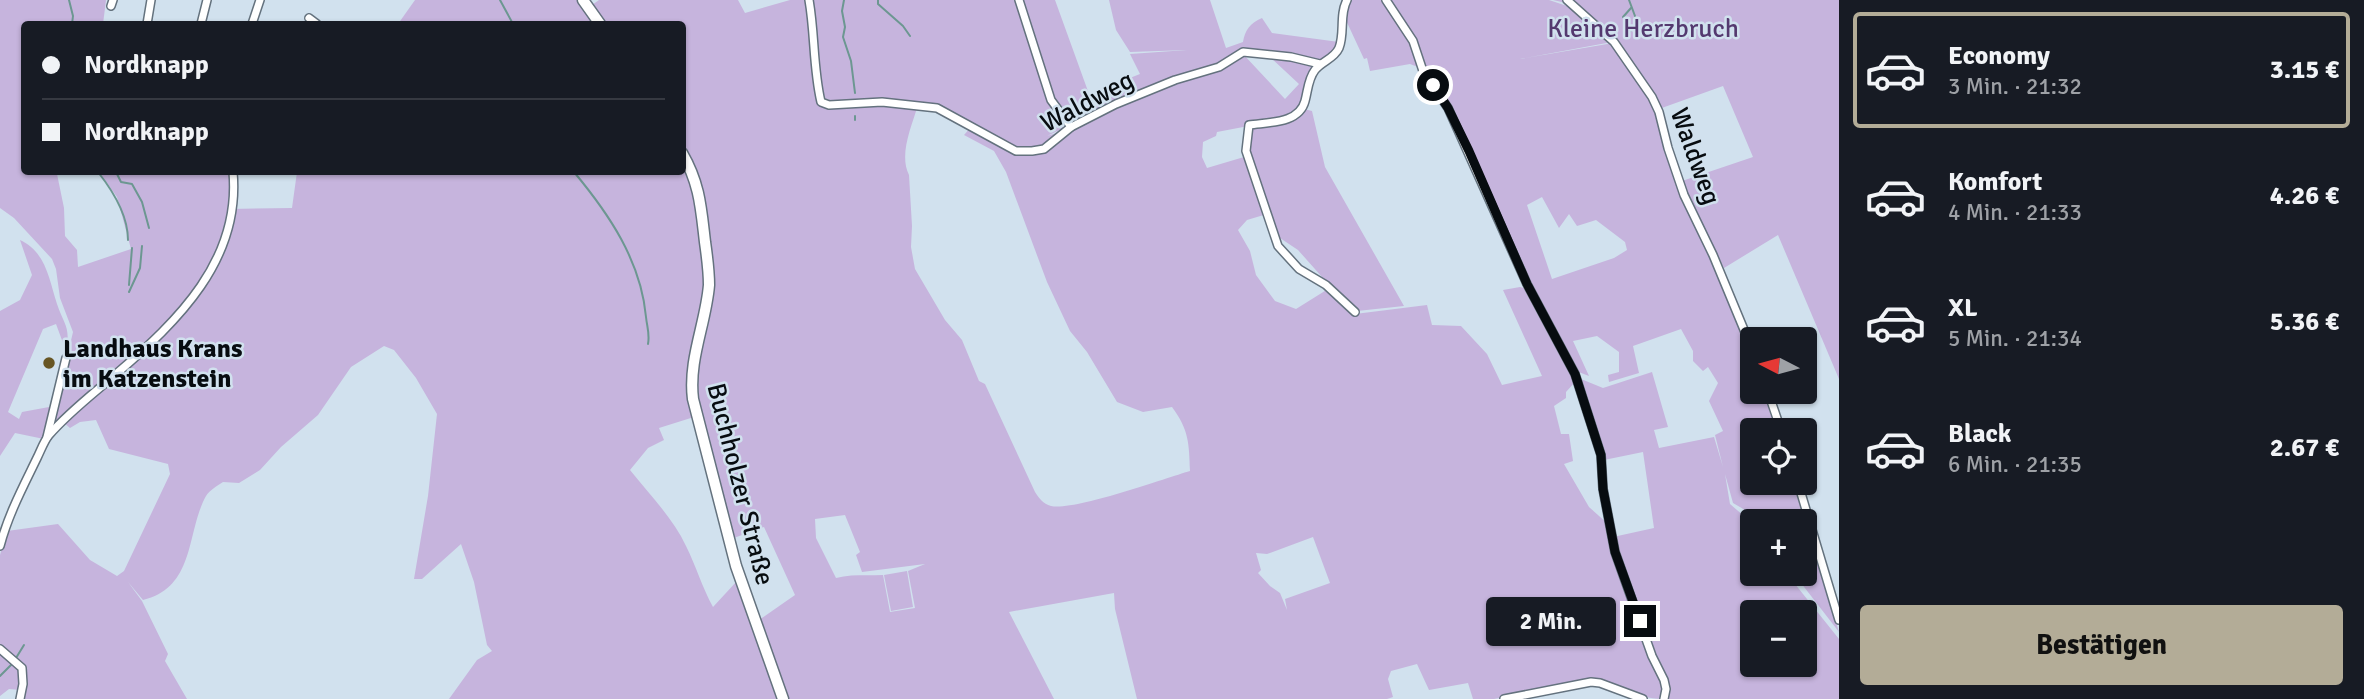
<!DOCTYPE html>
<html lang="de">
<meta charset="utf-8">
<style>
body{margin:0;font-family:Signika,sans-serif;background:#242831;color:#f1f3f6;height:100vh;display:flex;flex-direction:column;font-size:26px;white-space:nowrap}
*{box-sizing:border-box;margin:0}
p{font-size:23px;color:#9ea1a6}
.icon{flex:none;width:38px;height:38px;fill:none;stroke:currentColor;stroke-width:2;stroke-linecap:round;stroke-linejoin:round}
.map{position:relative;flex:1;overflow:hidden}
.panel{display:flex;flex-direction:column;background:#171b24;width:525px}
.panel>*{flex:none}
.top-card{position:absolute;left:21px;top:21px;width:665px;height:154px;border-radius:7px;box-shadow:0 2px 5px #0004;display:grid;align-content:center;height:154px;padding:0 21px;background:#171b24}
.needle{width:46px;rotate:276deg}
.fabs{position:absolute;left:1740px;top:327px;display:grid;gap:14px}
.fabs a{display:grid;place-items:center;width:77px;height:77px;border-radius:7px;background:#171b24;box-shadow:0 2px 5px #0004;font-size:35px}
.end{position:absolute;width:32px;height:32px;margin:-16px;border:9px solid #070c10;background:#fff;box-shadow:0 0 0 4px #fff}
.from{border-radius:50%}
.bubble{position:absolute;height:49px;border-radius:7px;background:#171b24;box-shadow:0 2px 5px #0004;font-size:23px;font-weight:700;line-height:49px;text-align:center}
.top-card b{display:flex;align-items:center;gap:24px;height:66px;font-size:26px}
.top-card b+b{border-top:2px solid #363941}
.top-card i{width:18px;height:18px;background:#f1f3f6}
ul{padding:12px 0 0;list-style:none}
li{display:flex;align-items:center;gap:21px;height:116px;margin:0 14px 10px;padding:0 7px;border:4px solid transparent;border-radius:7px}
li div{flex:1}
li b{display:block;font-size:26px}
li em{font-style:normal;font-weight:700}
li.active{border-color:#b3ac97}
li>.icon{width:63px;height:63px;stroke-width:1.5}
.cta{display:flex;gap:14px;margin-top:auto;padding:14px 21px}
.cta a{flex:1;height:80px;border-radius:7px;background:#b3ac97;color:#111;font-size:28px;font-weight:700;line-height:80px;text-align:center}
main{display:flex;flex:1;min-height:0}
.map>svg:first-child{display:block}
.green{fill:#c6b4dd;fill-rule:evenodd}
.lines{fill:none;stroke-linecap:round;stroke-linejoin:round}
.stream{stroke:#6c9791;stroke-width:2}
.street-casing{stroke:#64727e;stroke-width:10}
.secondary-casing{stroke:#64727e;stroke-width:13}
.street{stroke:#fff;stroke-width:7}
.secondary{stroke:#fff;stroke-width:10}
.route{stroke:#070c10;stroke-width:9}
.poi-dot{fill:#675523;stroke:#d1e1ee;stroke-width:2.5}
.labels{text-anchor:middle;stroke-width:5;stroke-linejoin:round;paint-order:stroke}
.park-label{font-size:26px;fill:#54396f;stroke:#d1e1ee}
.street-label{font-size:26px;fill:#070c10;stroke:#d1e1ee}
.poi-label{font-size:26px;font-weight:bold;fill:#070c10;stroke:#d1e1ee;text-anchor:start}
</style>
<main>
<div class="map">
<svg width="1839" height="699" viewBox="0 0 1839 699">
<rect width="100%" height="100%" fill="#d1e1ee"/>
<!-- green -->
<g class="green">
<path d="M 0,0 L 106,0 L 103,24 L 24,24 L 24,172 L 71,172 L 57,174 L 64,208 L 65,236 L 77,250 L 78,267 L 131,249 L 117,197 L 99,172 L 231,172 L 229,209 L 292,208 L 297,172 L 371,172 L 386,174 L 472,172 L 682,172 L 683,159 L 707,217 L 699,177 L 683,143 L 682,24 L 605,24 L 592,5 L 599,0 L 738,0 L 745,13 L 790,0 L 806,0 C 813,34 813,69 817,103 L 831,108 L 894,104 L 917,108 C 911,128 899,155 909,175 L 912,226 L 911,247 L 915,269 L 945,320 L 962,340 L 979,381 L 985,384 L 1035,492 C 1039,498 1043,504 1051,506 C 1074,511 1163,479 1190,471 C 1189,443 1189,430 1172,407 L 1143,412 L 1117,402 L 1087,352 L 1070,331 L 1047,282 L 1006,172 L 994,151 L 964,135 L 971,127 L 991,139 L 993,138 L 938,106 L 878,100 L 832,101 L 822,97 L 811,0 L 1055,0 L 1089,94 L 1140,74 L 1130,54 L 1187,50 L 1130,52 L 1116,30 L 1109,0 L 1210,0 L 1226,48 L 1243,42 C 1245,30 1250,23 1262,18 L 1272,33 L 1339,42 L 1331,56 L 1315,61 L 1291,56 L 1243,51 L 1218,65 L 1183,75 L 1115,103 L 1047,136 C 1074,129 1097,113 1122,103 C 1162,87 1207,76 1243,54 L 1285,99 L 1299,84 L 1269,56 L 1316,64 L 1308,81 L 1302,106 L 1291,118 L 1217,132 L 1216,136 L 1203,142 L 1202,157 L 1207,168 L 1244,157 L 1245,127 L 1292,120 L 1304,109 L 1312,111 L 1325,167 L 1404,306 L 1357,311 L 1339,296 L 1298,250 L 1277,236 L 1267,214 L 1247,220 L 1238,230 L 1250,251 L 1256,275 L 1275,301 L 1296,309 L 1328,289 L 1355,314 L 1427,305 L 1432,325 L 1461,326 L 1487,354 L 1502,385 L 1542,376 L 1503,290 L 1520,287 L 1528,289 L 1573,373 L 1575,382 L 1566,392 L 1566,398 L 1554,406 L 1561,434 L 1569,434 L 1573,461 L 1564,464 L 1589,507 L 1608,524 L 1614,553 L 1638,623 L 1665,689 L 1662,699 C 1637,699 1616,682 1590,681 L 1494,699 L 1473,699 L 1468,683 L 1429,690 L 1417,664 L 1391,671 L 1388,679 L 1393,697 L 1387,699 L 1137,699 L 1115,609 L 1114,593 L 1009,612 L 1054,699 L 787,699 L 759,620 L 795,595 L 764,527 L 731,539 L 695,395 L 694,359 L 707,296 C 698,317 686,373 689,395 C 690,402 692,410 694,417 L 659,428 L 664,440 L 648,448 L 630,470 C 649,494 673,518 686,546 C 696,566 702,587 713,607 L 737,581 L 780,699 L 449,699 L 477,660 L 492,651 L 487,645 L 474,582 L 461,544 L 422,579 L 414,579 L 428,496 L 437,414 L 416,378 L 394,350 L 384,346 L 351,367 L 318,415 L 281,447 L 260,470 L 239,483 L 223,482 C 217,486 210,490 206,496 C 186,532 196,587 143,600 L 128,582 L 142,601 L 168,654 L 165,661 L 187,699 L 22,699 C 29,669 23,665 0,648 L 0,555 L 7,531 L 58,524 L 90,560 L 117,576 L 124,571 L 170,474 L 168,464 L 109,449 L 96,420 L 80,422 L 70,428 L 63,422 C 115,377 175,334 211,274 L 207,273 L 194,294 L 160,330 L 44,439 L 15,433 L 0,456 L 0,311 L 20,300 L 32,275 L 20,240 C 46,252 49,279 57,304 C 64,325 71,327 66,351 L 56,324 L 43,329 L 8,412 L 19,419 L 22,412 L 49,407 L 55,409 L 73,332 L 60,298 L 56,269 L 52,259 L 14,218 L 0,208 ZM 845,515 L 860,552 L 856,555 L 862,572 L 925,564 L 908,571 L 915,608 L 890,612 L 883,575 C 867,576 851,574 836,578 L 816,538 L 815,519 ZM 1313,537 L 1330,583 L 1285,599 L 1287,610 L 1280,593 L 1270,586 L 1258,573 L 1261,570 L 1256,553 L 1267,554 Z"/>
<path d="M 415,0 L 578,0 L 595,24 L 398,24 Z"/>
<path d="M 1349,0 L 1549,0 L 1576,9 L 1612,42 L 1520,59 L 1613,43 L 1651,97 L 1710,257 L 1752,351 L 1752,359 L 1747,356 L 1752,365 L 1752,392 L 1763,392 L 1776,430 L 1752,430 L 1752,483 L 1793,483 L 1839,632 L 1794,574 L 1804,574 L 1804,522 L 1758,521 L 1745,510 L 1733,503 L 1725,474 L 1730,504 L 1752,523 L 1752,574 L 1787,574 L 1839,639 L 1839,699 L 1665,699 L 1656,662 L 1613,537 L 1654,528 L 1643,452 L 1604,460 L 1580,381 L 1581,379 L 1603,388 L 1652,372 L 1668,427 L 1654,430 L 1659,448 L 1714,437 L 1723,467 L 1715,435 L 1723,431 L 1709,401 L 1718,383 L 1708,367 L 1703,371 L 1693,361 L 1693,351 L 1681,329 L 1633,346 L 1639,373 L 1609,382 L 1608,375 L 1619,372 L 1619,352 L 1597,336 L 1573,341 L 1589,376 L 1576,371 L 1528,282 L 1470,150 L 1418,67 L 1410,64 L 1370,71 L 1367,58 L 1364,59 L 1344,16 ZM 1542,197 L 1559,228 L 1569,214 L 1577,226 L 1596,220 L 1625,242 L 1627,250 L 1614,258 L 1552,279 L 1527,205 ZM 1752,612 L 1804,612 L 1804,665 L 1752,665 Z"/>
<path d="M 1553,0 L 1839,0 L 1839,379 L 1778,235 L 1724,268 L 1686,194 L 1682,181 L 1753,157 L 1723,86 L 1659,109 L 1616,41 L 1600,24 L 1579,6 Z"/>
<path d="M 907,571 L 913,607 L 891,611 L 884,575 Z"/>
<path d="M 0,652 L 19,668 L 21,690 L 9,689 L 0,696 Z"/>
</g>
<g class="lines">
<!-- stream -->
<g class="stream">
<path d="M 69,0 L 73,16 L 72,24"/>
<path d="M 500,0 L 513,24"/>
<path d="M 844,0 L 842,11 L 845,27 L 843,37 L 851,61 L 855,93"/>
<path d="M 878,0 L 878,4 L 903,26 L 910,36"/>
<path d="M 1623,17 L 1631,8"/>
<path d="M 1626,34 L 1635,28 L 1635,16 L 1629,0"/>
<path d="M 855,116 L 855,120"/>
<path d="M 98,172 C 113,191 128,215 128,240"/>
<path d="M 116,172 L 121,182 L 132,184 L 142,202 L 149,228"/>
<path d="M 574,172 C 609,214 641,261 646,317 C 647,327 650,334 648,344"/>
<path d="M 129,285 L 132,248"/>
<path d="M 129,292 L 140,268 L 142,246"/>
<path d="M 16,658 L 24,645"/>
<path d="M 0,676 L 12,664"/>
</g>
<defs>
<g id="street">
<path d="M 809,0 C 815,34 813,68 821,102 L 829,105 L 882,102 L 937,108 L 1016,151 L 1032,151 L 1044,149 L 1071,127 L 1116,104 L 1175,80 L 1219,67 L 1243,52 L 1291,57 L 1320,64"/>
<path d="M 1019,0 L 1051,100 L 1071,127"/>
<path d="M 1347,0 C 1339,15 1345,33 1339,48 C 1334,59 1322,61 1315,70 C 1308,79 1308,90 1305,101 C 1299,124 1268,122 1249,125 L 1246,151 L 1278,246 L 1299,269 L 1326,285 L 1355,312"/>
<path d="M 1386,0 L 1413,41 L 1423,71 L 1448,108 L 1527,284 L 1575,374 L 1601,455 L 1603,489 L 1615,552 L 1652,656 L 1664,680 L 1666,689 L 1664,699"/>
<path d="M 1567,0 L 1614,42 L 1652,97 L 1659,112 L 1668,148 L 1684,195 L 1713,255 L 1752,349"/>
<path d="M 111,6 L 113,0"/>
<path d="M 309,18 L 317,24"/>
<path d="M 147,24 L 151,0"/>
<path d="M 201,24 L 207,0"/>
<path d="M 252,24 L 260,0"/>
<path d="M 1768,392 L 1781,430"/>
<path d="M 47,437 L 66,358"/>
<path d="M 1798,483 L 1839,620"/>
<path d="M 0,546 C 8,515 23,487 37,458 C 41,450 44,441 49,435 C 69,412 93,394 116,374 C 178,321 241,260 233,172"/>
<path d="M 0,649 L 22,668 L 23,684 L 20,699"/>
<path d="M 1504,699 L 1591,682 L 1600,683 L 1643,699"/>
</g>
<g id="secondary">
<path d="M 583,0 L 600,24"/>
<path d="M 682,153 C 700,184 701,208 705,242 C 707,256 709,271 709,285 C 706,323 688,360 693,399 L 736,566 L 783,699"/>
</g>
</defs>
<!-- street casing -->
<use href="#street" class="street-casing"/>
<!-- secondary casing -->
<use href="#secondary" class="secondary-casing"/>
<!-- street -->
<use href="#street" class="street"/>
<!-- secondary -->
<use href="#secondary" class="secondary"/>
</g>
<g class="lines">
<!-- route -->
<path class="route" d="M 1433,85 L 1448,108 L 1469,151 L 1527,284 L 1575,374 L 1601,455 L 1603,489 L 1615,552 L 1640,621"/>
</g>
<!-- markers -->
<circle class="poi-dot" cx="49" cy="363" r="7"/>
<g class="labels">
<!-- park labels -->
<g class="park-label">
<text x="1643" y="37">Kleine Herzbruch</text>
</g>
<!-- street labels -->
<g class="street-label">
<text transform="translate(1087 101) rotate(-28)" y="9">Waldweg</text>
<text transform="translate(1696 156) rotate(70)" y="9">Waldweg</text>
<text transform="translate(741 484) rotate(76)" y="9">Buchholzer Straße</text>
</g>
<!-- poi labels -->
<g class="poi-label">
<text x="63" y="357">Landhaus Krans<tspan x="63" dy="30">im Katzenstein</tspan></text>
</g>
</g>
</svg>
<div class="fabs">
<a><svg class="needle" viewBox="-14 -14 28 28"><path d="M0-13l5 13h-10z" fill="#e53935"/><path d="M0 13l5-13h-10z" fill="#9ea1a6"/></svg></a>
<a><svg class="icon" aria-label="locate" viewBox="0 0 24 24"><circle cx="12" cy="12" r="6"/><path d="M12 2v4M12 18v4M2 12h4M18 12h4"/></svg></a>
<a>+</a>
<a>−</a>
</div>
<i class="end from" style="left:1433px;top:85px"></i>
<i class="end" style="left:1640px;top:621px"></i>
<div class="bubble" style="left:1486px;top:597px;width:130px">2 Min.</div>
<div class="top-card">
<b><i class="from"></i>Nordknapp</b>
<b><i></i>Nordknapp</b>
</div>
</div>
<section class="panel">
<ul>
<li class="active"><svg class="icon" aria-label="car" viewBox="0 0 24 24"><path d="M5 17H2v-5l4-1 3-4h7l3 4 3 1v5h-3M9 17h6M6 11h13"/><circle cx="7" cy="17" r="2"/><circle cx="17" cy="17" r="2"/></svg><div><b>Economy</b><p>3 Min. · 21:32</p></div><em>3.15 €</em></li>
<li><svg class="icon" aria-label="car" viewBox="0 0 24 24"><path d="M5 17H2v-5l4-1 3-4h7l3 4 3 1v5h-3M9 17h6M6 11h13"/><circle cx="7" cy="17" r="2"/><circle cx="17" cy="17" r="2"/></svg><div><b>Komfort</b><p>4 Min. · 21:33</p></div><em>4.26 €</em></li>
<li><svg class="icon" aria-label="car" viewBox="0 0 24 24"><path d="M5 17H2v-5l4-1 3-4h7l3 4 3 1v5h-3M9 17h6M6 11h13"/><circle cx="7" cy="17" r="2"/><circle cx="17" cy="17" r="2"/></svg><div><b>XL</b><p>5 Min. · 21:34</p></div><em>5.36 €</em></li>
<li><svg class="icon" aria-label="car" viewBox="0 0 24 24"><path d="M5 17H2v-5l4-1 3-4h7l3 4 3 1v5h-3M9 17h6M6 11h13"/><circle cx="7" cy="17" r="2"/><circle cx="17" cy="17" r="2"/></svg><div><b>Black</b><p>6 Min. · 21:35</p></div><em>2.67 €</em></li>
</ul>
<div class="cta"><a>Bestätigen</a></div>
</section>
</main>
